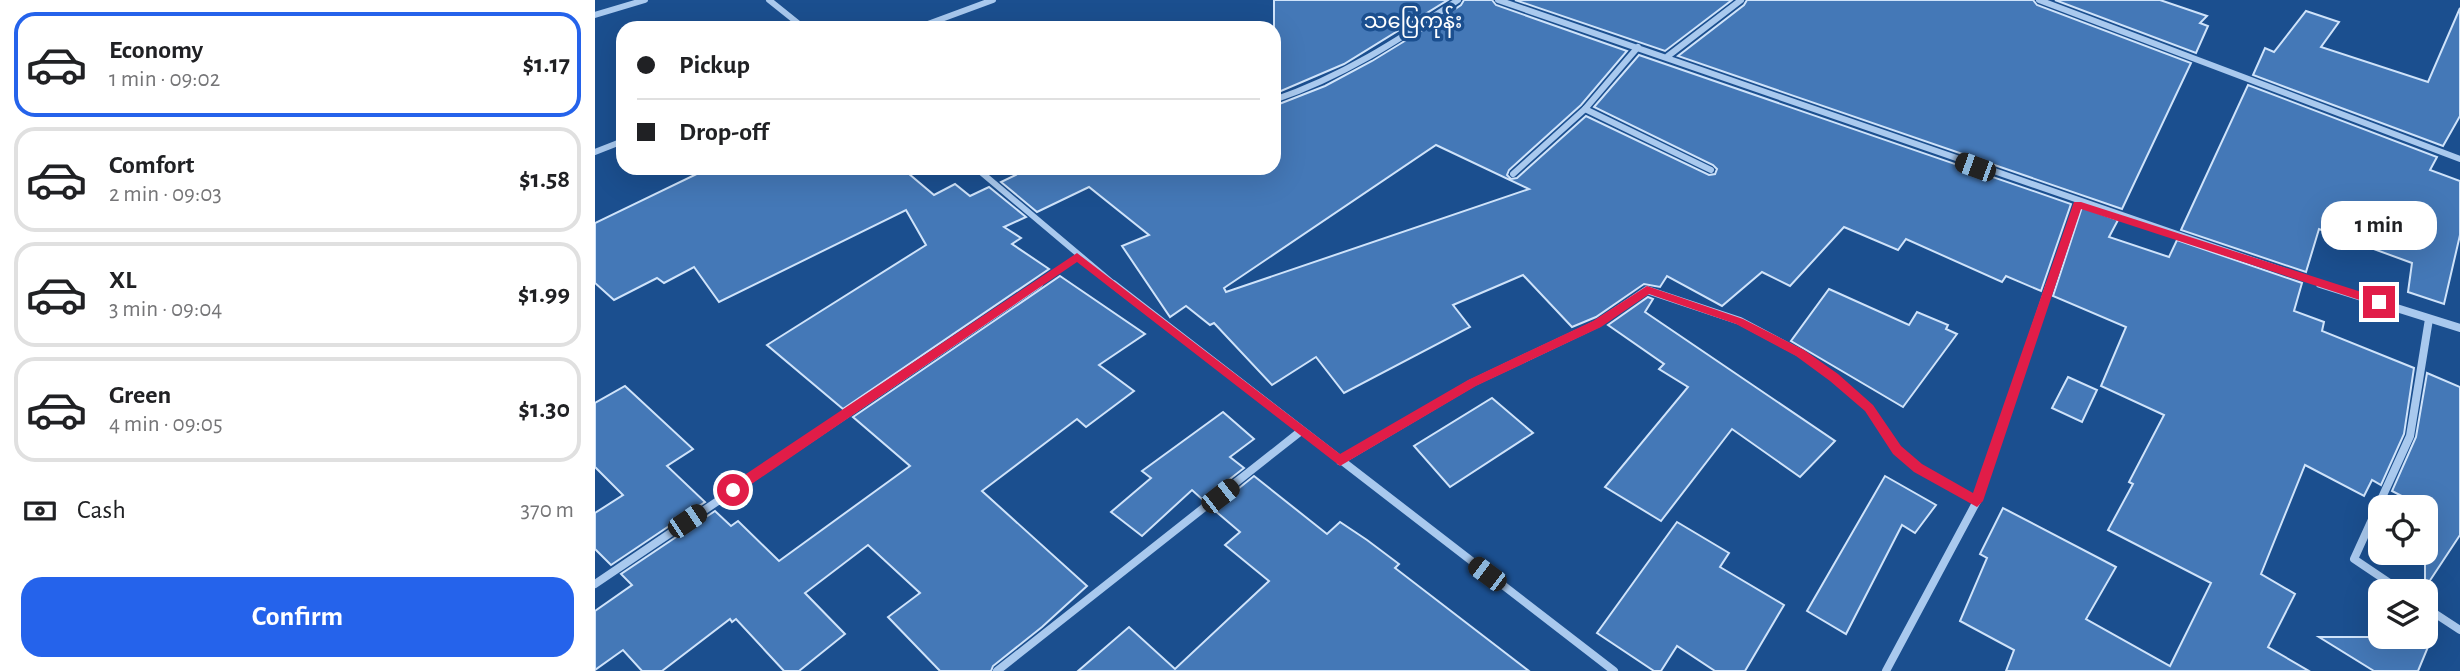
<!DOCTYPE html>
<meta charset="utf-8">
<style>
body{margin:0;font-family:"Alegreya Sans","Noto Sans Myanmar",sans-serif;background:#f2f2f2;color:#202124;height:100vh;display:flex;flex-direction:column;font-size:26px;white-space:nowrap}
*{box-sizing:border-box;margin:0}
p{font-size:23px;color:#757577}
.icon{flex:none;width:38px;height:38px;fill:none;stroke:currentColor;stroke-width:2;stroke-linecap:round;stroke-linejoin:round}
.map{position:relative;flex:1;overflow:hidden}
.sheet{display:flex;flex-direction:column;background:#fff;width:595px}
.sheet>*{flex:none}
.top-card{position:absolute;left:21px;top:21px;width:665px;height:154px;border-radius:21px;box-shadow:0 7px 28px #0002;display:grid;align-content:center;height:154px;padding:0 21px;background:#fff}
.tools{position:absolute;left:1773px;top:495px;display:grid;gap:14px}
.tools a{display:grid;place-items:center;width:70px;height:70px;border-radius:14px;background:#fff;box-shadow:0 7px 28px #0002;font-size:35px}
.end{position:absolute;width:32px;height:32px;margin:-16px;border:9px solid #e11d48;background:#fff;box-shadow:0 0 0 4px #fff}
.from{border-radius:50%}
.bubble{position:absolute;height:49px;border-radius:21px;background:#fff;box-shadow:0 7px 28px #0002;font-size:23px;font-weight:700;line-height:49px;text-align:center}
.car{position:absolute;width:21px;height:42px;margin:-21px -10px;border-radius:9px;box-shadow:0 0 5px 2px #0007;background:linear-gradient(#222 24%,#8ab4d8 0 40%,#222 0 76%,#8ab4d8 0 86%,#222 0)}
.top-card b{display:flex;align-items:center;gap:24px;height:66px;font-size:26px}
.top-card b+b{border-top:2px solid #e0e0e0}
.top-card i{width:18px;height:18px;background:#202124}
ul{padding:12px 0 0;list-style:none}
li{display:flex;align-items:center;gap:21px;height:105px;margin:0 14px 10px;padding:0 7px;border:4px solid #e0e0e0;border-radius:21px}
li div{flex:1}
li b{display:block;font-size:26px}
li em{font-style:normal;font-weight:700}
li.active{border-color:#2563eb}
li>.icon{width:63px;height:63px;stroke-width:1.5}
.pay{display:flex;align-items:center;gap:18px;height:77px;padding:0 21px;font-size:26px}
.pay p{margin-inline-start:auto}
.cta{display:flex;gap:14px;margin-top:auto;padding:14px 21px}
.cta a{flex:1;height:80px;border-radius:21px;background:#2563eb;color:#fff;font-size:28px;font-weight:700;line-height:80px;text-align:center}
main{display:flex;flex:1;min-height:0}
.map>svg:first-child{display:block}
.building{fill:#4478b7;stroke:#cfe3fa;stroke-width:2;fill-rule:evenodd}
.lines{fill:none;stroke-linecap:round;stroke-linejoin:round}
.minor-far1{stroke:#a9c9ee;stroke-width:6}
.minor{stroke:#a9c9ee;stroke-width:8}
.route{fill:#e11d48}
.labels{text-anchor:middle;stroke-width:7;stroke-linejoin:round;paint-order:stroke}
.far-quarter-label{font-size:21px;fill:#fff;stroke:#1b4f8f}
</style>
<main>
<section class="sheet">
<ul>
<li class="active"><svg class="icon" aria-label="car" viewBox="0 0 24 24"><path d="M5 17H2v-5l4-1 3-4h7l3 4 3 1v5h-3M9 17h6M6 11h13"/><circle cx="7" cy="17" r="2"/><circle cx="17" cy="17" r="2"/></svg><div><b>Economy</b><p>1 min · 09:02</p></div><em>$1.17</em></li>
<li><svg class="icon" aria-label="car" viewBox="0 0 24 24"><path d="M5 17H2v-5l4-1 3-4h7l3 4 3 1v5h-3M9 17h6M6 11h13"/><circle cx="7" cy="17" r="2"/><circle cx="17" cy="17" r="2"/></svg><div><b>Comfort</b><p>2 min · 09:03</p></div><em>$1.58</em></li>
<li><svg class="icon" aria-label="car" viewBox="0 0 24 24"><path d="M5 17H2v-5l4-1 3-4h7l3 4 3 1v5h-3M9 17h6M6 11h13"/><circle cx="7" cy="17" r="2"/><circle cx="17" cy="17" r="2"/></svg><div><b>XL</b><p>3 min · 09:04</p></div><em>$1.99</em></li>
<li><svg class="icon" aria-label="car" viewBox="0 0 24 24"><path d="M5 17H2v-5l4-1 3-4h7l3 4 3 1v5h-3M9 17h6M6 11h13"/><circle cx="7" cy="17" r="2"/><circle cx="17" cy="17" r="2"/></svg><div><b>Green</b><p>4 min · 09:05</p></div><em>$1.30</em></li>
</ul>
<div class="pay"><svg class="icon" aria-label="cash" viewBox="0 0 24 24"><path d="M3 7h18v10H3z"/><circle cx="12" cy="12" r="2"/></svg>Cash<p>370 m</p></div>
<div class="cta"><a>Confirm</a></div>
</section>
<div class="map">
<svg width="1865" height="671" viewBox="0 0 1865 671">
<rect width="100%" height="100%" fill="#1b4f8f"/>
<!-- building -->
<g class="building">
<path d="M 679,0 L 853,0 L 749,64 L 679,94 Z"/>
<path d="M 869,0 L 897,0 L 901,5 L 1032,51 L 986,105 L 914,170 L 912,175 L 916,179 L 922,178 L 991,116 L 1114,175 L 1120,174 L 1122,169 L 1118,165 L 999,107 L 1044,55 L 1476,204 L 1446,291 L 1411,276 L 1407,282 L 1311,239 L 1303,250 L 1249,227 L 1195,286 L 1167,272 L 1127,306 L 1072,276 L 1065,287 L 1049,284 L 1001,317 L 977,327 L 928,275 L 858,305 L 875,327 L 749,393 L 721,357 L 677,385 L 619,323 L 615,325 L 591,306 L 575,317 L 527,246 L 554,235 L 494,187 L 442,212 L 406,182 L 435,168 L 679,168 L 679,106 L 730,86 L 777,61 L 844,20 L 866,5 ZM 841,145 L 934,189 L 631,292 L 629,288 Z"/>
<path d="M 920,0 L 1137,0 L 1070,51 Z"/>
<path d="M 1152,0 L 1438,0 L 1442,5 L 1596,63 L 1527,209 L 1083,56 L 1149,5 Z"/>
<path d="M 1460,0 L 1565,0 L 1612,16 L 1605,23 L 1613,26 L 1601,53 Z"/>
<path d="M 1865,8 L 1865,116 L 1848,146 L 1658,75 L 1670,48 L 1679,52 L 1711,11 L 1744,22 L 1726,47 L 1833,82 Z"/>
<path d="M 1653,85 L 1842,157 L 1835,170 L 1865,181 L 1865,235 L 1849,304 L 1813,292 L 1817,263 L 1724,229 L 1711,272 L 1586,230 Z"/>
<path d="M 114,168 L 307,168 L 339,195 L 360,184 L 375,196 L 394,187 L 431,217 L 409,227 L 426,238 L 417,244 L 454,269 L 248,409 L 172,345 L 331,245 L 311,210 L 124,302 L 99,267 L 69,283 L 62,278 L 19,300 L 0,283 L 0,223 Z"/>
<path d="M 1487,207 L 1523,220 L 1514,237 L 1574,257 L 1582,240 L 1707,283 L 1699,311 L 1729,322 L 1727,331 L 1819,368 L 1809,434 L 1786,485 L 1777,480 L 1769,496 L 1710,465 L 1666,574 L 1700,594 L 1673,647 L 1714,671 L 1411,671 L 1419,650 L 1365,621 L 1392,558 L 1385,554 L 1408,508 L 1521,567 L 1491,619 L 1575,666 L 1616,583 L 1513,530 L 1538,484 L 1534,482 L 1569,415 L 1506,386 L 1531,327 L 1458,296 Z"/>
<path d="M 465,276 L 550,334 L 504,365 L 539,391 L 491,427 L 482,419 L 387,491 L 492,586 L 447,627 L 398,666 L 396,671 L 345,671 L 293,617 L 325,593 L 273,545 L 210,593 L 250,634 L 204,671 L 189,671 L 141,619 L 137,622 L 135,619 L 67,671 L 47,671 L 28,650 L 0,670 L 0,611 L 37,585 L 26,574 L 120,511 L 136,526 L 143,521 L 184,561 L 315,466 L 258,417 Z"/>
<path d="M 1234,289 L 1314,325 L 1322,312 L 1353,325 L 1351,329 L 1362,334 L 1308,407 L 1196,341 Z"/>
<path d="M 1053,297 L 1058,299 L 1050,312 L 1240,441 L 1205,477 L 1137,429 L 1066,521 L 1010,487 L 1093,387 L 1064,369 L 1069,364 L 1013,325 Z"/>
<path d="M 1832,373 L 1865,387 L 1865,535 L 1830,588 L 1830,508 L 1797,491 L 1821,437 Z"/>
<path d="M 1473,377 L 1502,390 L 1487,422 L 1457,408 Z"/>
<path d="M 30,386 L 98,449 L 72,466 L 110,502 L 16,565 L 0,549 L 0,513 L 28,495 L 0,467 L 0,403 Z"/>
<path d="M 897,398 L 938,433 L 855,487 L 819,446 Z"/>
<path d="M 628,412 L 659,439 L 635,457 L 649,468 L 608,500 L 597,490 L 547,536 L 516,512 L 556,478 L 547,471 Z"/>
<path d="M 659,476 L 732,534 L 745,522 L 772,540 L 804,564 L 800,568 L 934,671 L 483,671 L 534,627 L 580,669 L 674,581 L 630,545 L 645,532 L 618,509 Z"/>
<path d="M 1290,476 L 1341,505 L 1320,533 L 1307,525 L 1251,634 L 1212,611 Z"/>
<path d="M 1082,522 L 1134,553 L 1125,567 L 1189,605 L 1150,671 L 1120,671 L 1082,646 L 1066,671 L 1059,671 L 1002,633 Z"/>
<path d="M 1724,637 L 1816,637 L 1833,647 L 1823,671 L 1779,671 Z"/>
</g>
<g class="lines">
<!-- minor-far1 -->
<g class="minor-far1">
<path d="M 174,0 L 209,28"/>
<path d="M 903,0 L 1730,285"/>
<path d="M 1444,0 L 1865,159"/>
<path d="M 0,15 L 50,0"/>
<path d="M 322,28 L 398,0"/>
<path d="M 1073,56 L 1146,0"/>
<path d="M 679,100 C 747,77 804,40 863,0"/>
<path d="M 990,109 L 1116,170"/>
<path d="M 0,152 L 28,141"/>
<path d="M 381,168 L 520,285"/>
<path d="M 918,174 L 990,109 L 1043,47"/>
<path d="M 441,285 L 483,257"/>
<path d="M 1455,285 L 1482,204"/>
</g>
<!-- minor -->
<g class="minor">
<path d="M 518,284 L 1019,671"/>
<path d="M 1725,284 L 1865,328"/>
<path d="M 745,461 L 877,383 L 1002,324 L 1052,290 L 1145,321 L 1205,353 L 1239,377 L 1274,408 L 1302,450 L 1323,468 L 1382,501"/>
<path d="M 0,584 L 444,284"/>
<path d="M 1808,592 L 1759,559 L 1815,436 L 1834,319"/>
<path d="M 1830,607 L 1865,630"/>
<path d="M 402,671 L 706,431"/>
<path d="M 1291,671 L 1382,501 L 1455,284"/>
</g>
</g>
<!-- route -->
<path class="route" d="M 1479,202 L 1486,202 L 1788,299 L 1789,302 L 1788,305 L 1780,305 L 1486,209 L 1388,501 L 1382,507 L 1319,472 L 1298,454 L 1270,411 L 1235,381 L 1201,356 L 1141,324 L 1054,294 L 1006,327 L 881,386 L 745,466 L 482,262 L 142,494 L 133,494 L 131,490 L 133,486 L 482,253 L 745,454 L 873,380 L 998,321 L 1052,286 L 1148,319 L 1209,350 L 1243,374 L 1278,405 L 1306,446 L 1327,464 L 1378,493 Z"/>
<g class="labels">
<!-- far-quarter labels -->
<g class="far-quarter-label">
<text x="818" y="28">သပြေကုန်း</text>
</g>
</g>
</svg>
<div class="tools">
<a><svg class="icon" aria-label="locate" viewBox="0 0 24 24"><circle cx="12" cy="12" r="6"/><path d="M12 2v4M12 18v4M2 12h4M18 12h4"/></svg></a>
<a><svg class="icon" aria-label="layers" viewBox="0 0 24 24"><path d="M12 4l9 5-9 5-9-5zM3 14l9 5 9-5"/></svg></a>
</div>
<i class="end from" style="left:138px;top:490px"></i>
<i class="end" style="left:1784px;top:302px"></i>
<div class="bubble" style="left:1726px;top:201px;width:116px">1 min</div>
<i class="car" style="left:1380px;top:167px;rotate:290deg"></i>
<i class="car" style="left:625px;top:496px;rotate:52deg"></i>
<i class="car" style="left:92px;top:521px;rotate:56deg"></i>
<i class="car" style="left:892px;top:574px;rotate:307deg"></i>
<div class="top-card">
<b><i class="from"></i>Pickup</b>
<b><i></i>Drop-off</b>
</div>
</div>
</main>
